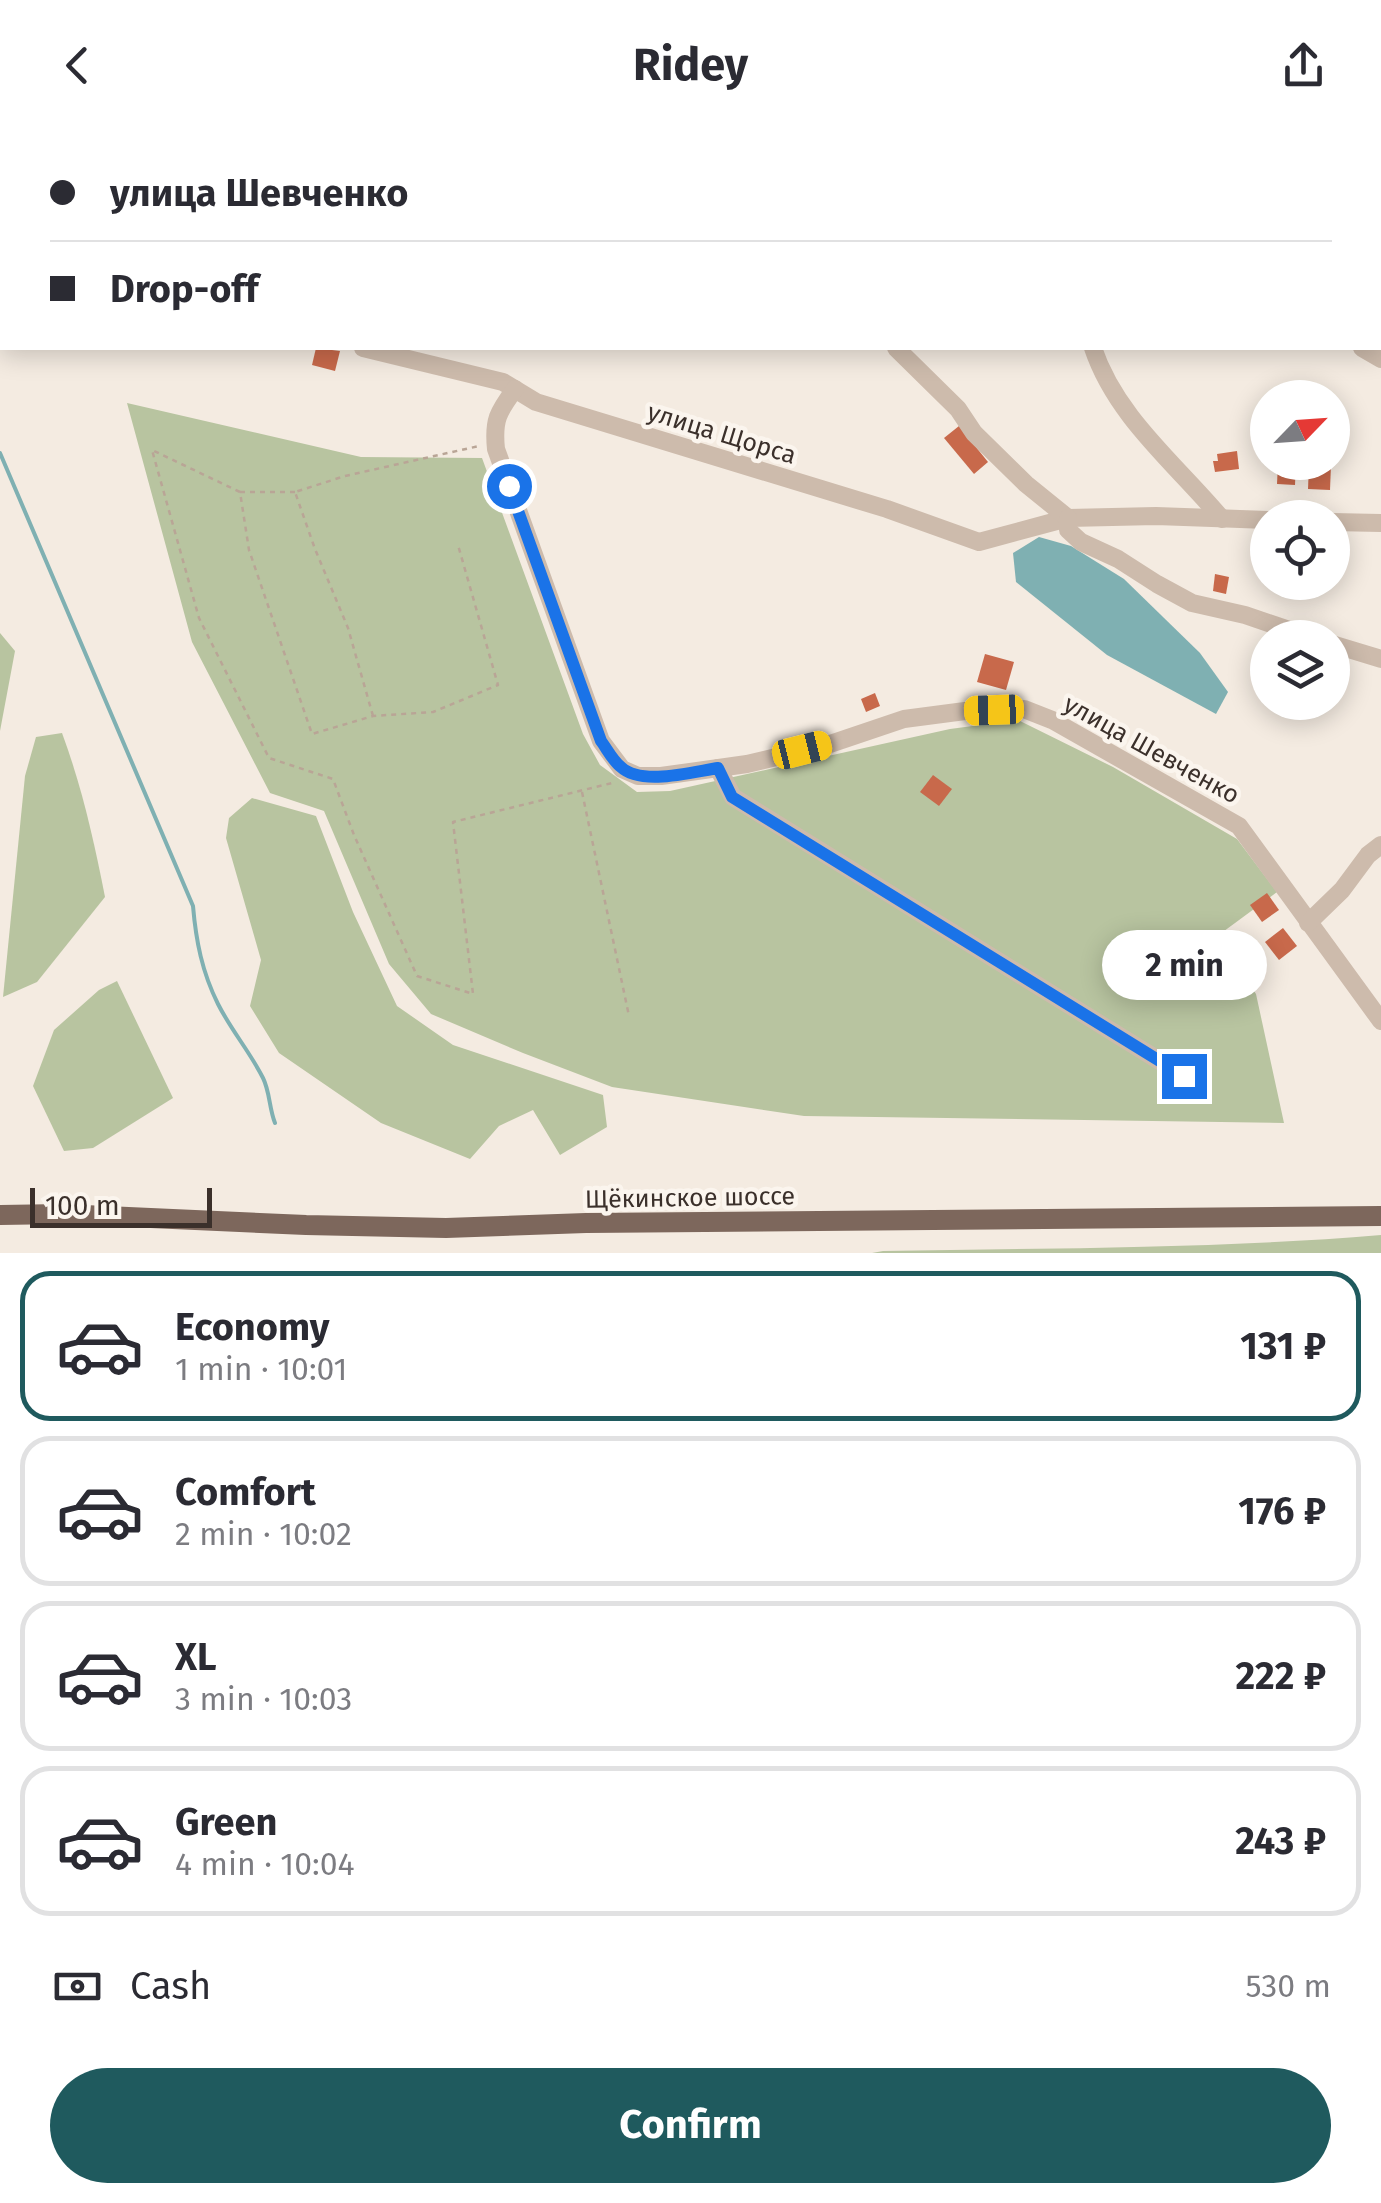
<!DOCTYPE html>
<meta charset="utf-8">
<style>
body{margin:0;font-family:"Fira Sans",sans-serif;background:#f2f2f3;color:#2b2b33;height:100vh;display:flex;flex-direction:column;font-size:38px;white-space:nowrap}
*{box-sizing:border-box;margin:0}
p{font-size:32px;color:#7c7c81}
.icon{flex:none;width:55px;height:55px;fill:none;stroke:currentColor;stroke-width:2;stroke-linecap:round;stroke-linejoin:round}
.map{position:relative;height:1123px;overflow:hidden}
.details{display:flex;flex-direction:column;background:#fff;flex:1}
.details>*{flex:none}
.top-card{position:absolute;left:0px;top:0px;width:1382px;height:220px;box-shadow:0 5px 25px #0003;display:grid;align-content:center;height:220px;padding:0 50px;background:#fff}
.needle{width:65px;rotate:65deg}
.fabs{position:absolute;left:1250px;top:250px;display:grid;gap:20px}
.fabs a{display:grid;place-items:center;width:100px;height:100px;border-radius:50%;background:#fff;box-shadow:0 5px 25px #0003;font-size:50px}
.scale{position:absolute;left:30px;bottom:25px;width:182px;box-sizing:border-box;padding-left:10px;border:5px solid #3b302b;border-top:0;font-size:28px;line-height:35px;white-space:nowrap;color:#3b302b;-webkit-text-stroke:8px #fbf5ee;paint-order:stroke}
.end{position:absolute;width:45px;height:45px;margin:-22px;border:12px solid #1a73e8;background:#fff;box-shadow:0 0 0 5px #fff}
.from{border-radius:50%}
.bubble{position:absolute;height:70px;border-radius:35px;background:#fff;box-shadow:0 5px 25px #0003;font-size:32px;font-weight:700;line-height:70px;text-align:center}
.car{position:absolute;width:30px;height:60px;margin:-30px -15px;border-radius:12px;box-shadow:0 0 8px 2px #0007;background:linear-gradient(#f5c518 24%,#345 0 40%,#f5c518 0 76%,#345 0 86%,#f5c518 0)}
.top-card b{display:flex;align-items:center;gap:35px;height:95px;font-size:38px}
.top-card b+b{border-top:2px solid #e1e1e2}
.top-card i{width:25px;height:25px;background:#2b2b33}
ul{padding:18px 0 0;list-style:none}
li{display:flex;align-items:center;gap:30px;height:150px;margin:0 20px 15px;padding:0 30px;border:5px solid #e1e1e2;border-radius:30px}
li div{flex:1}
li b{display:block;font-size:38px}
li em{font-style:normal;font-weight:700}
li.current{border-color:#1f5a5e}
li>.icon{width:90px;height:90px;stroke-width:1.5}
.pay{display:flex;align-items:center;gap:25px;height:110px;padding:0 50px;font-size:38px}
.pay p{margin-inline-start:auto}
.primary-button{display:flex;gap:20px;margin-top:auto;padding:20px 50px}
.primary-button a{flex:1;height:115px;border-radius:60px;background:#1f5a5e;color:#fff;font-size:40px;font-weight:700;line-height:115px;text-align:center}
header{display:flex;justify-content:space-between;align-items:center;height:130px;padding:0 50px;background:#fff;font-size:45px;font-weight:700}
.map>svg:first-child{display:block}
.green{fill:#b8c4a0}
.water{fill:#7fb0b2}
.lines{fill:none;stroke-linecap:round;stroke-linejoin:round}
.stream{stroke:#7fb0b2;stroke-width:4}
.building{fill:#c8694b}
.path{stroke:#b9a596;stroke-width:2.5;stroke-dasharray:5 5;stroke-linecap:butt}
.minor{stroke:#cdbbac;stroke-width:18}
.major{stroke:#7d675c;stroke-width:20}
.route{stroke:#1a73e8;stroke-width:12}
.labels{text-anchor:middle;stroke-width:9;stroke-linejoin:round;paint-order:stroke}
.street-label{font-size:25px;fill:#3b302b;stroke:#fbf5ee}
</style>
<header><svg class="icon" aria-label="back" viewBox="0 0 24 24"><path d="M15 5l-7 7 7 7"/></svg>Ridey<svg class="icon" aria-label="share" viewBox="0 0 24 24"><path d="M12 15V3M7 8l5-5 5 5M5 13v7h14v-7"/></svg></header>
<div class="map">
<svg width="1381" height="1123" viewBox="0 0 1381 1123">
<rect width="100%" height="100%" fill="#f4ebe1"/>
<!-- green -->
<g class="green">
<path d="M 127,273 L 361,327 L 482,328 L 583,604 L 600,635 L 637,662 L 670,661 L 950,599 L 1018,590 L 1113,637 L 1237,709 L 1277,762 L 1216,807 L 1256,864 L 1284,993 L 804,986 L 612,957 L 523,923 L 431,884 L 389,834 L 324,681 L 270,663 L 192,512 Z"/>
<path d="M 0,503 L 15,521 L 0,601 Z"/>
<path d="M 62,603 C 82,657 94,711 105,767 L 37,852 L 3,867 L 25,646 L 36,607 Z"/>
<path d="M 252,668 L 316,686 L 353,782 L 397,876 L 453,915 L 603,965 L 607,997 L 560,1025 L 533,980 L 499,996 L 470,1029 L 381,993 L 279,923 L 250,876 L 261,830 L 226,708 L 229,688 Z"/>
<path d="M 117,851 L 173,968 L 93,1018 L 64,1021 L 33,956 L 54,900 L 99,860 Z"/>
<path d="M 1381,1105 L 1381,1123 L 872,1123 L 883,1121 C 1049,1118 1216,1119 1381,1105 Z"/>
</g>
<!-- water -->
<path class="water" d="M 1039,407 L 1071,416 L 1124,449 L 1200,523 L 1228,562 L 1216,584 L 1107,525 L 1016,452 L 1013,423 Z"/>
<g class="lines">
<!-- stream -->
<path class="stream" d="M 0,323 L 193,776 C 196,811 202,842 218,874 C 231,900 250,922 263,948 C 270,962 269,978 275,993"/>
</g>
<!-- building -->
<g class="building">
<path d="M 316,218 L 340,221 L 335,241 L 312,235 Z"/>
<path d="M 959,296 L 988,332 L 974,344 L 944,308 Z"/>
<path d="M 1237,321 L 1239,339 L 1215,342 L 1213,331 L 1218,331 L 1217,324 Z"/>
<path d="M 1278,332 L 1296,332 L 1295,355 L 1277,354 Z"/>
<path d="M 1309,334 L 1331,335 L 1330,360 L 1308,359 Z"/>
<path d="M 1215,444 L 1229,447 L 1226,464 L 1213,461 Z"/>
<path d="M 985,524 L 1014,532 L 1006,560 L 977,552 Z"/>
<path d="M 875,563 L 880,576 L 866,582 L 861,569 Z"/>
<path d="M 933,645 L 952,659 L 939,676 L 920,662 Z"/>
<path d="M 1267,763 L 1279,780 L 1262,792 L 1250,775 Z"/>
<path d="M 1283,798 L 1297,816 L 1279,830 L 1265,812 Z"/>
</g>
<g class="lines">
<!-- path -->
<g class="path">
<path d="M 1209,0 L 1212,2"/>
<path d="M 1253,0 L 1256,2"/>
<path d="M 1276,2 L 1280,0"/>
<path d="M 1380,155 L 1381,156"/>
<path d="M 0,194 L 2,193"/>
<path d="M 240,362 L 152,320 L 199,488 L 269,628 L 333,649 L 354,705 L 417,846 L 473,864 L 453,692 L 612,653"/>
<path d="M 295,362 L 240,362 L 249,420 L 312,604 L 373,586 L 433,582 L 498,555 L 458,415"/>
<path d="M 373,586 L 348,498 L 315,419 L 295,362 L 345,346 L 479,316"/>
<path d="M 582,662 L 629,886"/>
</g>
<!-- minor -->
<g class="minor">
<path d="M 652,0 L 655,2"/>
<path d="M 1032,0 L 1035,2"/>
<path d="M 18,2 L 19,0"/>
<path d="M 0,32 L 2,28"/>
<path d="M 363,218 L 503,252 L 536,272 L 887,379 L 979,412 L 1068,388 L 1156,386 L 1268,390"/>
<path d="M 896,218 L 958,279 L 974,303 L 1026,354 L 1068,388"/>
<path d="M 1093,218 C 1116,287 1176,334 1222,389"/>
<path d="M 1362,218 L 1381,229"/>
<path d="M 515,259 C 498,282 493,290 496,319 L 601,611 L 622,639 L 638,646 L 661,646 L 747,634 L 830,614 L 904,589 L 965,581 L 1024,579 L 1052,590 L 1239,696 L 1381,891"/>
<path d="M 1068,388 L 1068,400 L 1081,412 L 1118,429 L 1157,454 L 1192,473 L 1245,485 L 1313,508"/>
<path d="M 1332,392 L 1381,393"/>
<path d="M 1332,514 L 1381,529"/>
<path d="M 718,638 L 733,667 L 1184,946"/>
<path d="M 1308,793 L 1342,760 L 1368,725 L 1381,715"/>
</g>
<!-- major -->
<g class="major">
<path d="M 1126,0 L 1129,2"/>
<path d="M 1380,196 L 1381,197"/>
<path d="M 0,1085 L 62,1084 L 306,1095 L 446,1098 L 586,1093 L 1381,1086"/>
</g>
</g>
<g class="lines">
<!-- route -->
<path class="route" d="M 509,356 L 601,611 C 607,619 613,631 621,637 C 641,656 692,642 718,638 L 732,667 L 1184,946"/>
</g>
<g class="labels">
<!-- street labels -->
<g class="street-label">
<text transform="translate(722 303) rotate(17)" y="9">улица Щорса</text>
<text transform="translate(1152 619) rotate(29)" y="9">улица Шевченко</text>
<text transform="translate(690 1067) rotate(-1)" y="9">Щёкинское шоссе</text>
</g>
</g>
</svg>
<div class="fabs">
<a><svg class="needle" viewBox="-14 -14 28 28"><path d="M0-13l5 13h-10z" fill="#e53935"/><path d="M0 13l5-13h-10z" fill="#7c7c81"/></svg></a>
<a><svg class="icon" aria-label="locate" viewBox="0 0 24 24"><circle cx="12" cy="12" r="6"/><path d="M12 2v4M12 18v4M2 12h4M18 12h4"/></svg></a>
<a><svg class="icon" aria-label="layers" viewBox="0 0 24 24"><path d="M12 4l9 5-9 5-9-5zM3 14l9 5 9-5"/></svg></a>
</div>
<div class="scale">100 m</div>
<i class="end from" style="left:509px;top:356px"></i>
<i class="end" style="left:1184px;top:946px"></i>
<div class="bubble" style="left:1102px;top:800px;width:165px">2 min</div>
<i class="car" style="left:994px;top:580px;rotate:268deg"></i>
<i class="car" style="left:802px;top:620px;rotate:76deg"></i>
<div class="top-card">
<b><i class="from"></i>улица Шевченко</b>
<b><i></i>Drop-off</b>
</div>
</div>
<section class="details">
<ul>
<li class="current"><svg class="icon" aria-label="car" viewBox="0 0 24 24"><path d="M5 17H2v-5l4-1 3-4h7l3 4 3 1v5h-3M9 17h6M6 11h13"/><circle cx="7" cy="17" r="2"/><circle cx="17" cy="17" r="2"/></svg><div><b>Economy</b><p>1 min · 10:01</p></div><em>131 ₽</em></li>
<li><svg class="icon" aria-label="car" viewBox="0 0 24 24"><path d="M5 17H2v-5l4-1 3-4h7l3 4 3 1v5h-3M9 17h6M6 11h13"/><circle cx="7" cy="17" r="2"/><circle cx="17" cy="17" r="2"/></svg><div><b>Comfort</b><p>2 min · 10:02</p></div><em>176 ₽</em></li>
<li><svg class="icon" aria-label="car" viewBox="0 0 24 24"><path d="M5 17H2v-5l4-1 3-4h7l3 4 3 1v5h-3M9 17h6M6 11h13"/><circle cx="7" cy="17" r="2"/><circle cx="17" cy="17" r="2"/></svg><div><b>XL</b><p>3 min · 10:03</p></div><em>222 ₽</em></li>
<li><svg class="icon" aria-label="car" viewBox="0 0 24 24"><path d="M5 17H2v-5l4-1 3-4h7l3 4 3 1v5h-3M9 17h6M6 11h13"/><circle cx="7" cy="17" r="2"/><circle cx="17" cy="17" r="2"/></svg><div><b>Green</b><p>4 min · 10:04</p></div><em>243 ₽</em></li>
</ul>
<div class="pay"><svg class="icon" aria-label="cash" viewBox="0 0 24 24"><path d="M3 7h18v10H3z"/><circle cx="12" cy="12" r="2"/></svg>Cash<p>530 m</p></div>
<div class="primary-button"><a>Confirm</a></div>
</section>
